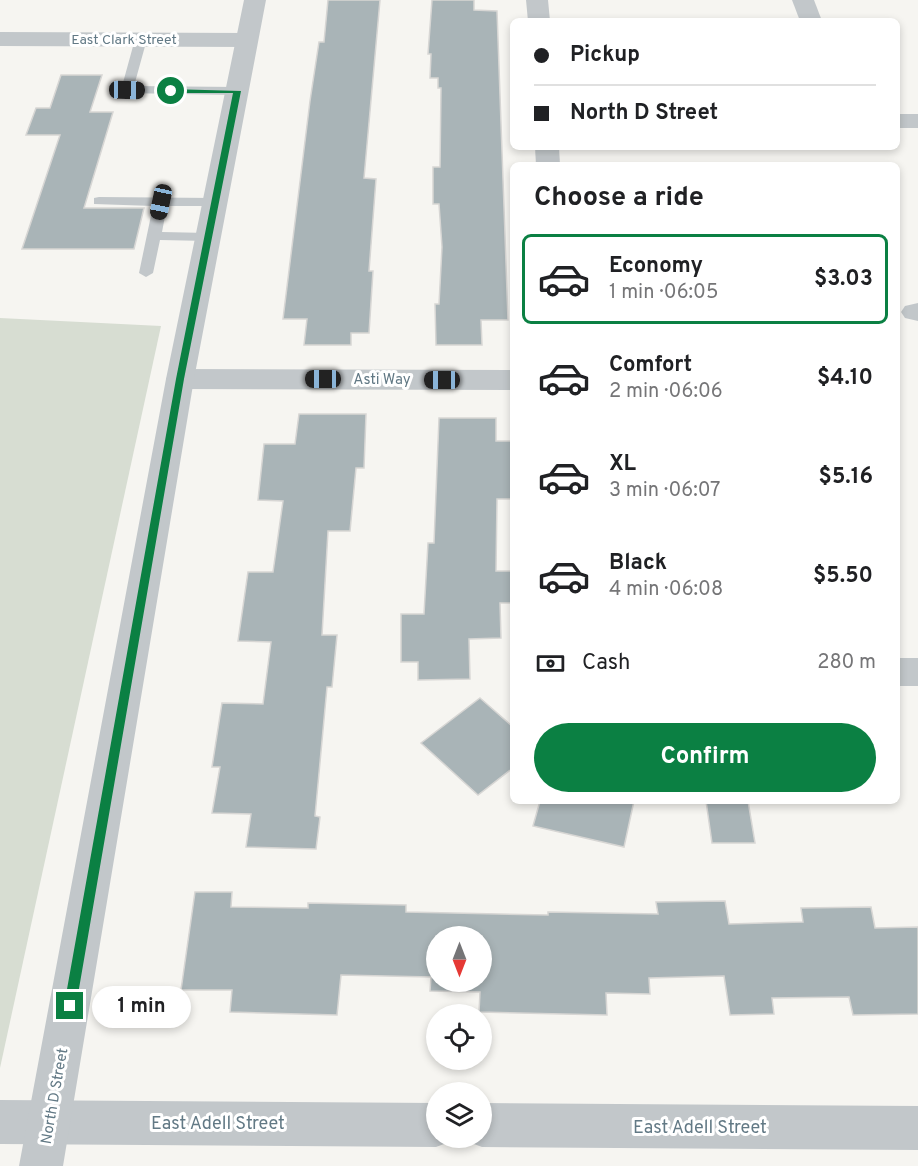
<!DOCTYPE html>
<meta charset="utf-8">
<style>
body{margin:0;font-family:Overpass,sans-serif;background:#f6f6f6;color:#202124;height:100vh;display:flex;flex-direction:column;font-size:22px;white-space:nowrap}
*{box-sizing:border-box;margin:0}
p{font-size:20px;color:#757577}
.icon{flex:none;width:33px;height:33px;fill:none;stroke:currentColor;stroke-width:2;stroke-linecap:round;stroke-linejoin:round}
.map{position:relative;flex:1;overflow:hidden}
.panel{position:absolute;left:510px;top:162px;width:390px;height:642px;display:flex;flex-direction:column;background:#fff;border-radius:9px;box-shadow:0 3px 9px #0003}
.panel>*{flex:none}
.banner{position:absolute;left:510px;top:18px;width:390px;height:132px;border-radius:9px;box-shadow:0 3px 9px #0003;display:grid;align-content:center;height:132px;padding:0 24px;background:#fff}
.needle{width:39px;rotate:180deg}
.buttons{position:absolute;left:426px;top:926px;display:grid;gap:12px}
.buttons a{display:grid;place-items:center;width:66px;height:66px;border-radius:50%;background:#fff;box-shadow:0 3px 9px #0003;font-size:30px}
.end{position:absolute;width:27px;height:27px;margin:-14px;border:8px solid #0b8043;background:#fff;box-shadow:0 0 0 3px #fff}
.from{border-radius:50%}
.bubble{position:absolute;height:42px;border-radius:21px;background:#fff;box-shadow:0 3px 9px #0003;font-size:20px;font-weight:700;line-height:42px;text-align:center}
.car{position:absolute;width:18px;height:36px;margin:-18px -9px;border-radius:8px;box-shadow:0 0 4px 2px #0007;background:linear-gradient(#222 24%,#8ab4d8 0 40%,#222 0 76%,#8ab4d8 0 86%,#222 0)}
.banner b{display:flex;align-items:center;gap:21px;height:57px;font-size:22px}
.banner b+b{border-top:2px solid #e0e0e0}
.banner i{width:15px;height:15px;background:#202124}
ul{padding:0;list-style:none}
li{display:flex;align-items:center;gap:18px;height:90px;margin:0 12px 9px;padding:0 12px;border:3px solid transparent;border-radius:9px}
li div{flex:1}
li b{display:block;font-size:22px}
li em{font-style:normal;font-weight:700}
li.active{border-color:#0b8043}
li>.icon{width:54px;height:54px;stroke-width:1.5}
h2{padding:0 24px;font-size:27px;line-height:72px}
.pay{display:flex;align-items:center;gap:15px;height:66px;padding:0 24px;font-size:22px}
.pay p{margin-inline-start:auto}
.button{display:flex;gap:12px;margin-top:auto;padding:12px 24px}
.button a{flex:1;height:69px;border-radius:36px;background:#0b8043;color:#fff;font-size:24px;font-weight:700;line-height:69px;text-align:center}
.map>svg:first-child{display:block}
.green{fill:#d7ddd2}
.building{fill:#a9b4b7;stroke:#d7d6d4;stroke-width:1.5;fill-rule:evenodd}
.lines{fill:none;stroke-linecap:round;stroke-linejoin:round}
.service{fill:#c2c7ca;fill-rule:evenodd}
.minor{fill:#c2c7ca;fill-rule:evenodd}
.tertiary{fill:#c2c7ca;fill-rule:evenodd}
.route{fill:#0b8043}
.labels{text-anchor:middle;stroke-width:6;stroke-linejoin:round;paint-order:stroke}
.far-street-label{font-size:14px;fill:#627985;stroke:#fff}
.street-label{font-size:15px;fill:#627985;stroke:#fff}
.near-street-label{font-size:18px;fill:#627985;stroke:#fff}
</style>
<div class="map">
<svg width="918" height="1166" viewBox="0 0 918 1166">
<rect width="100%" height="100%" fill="#f6f5f1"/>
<!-- green -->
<path class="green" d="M 0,318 L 161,326 L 0,1068 Z"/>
<!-- building -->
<g class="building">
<path d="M 328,0 L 380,0 L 364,178 L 376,179 L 369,271 L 373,271 L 369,333 L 351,333 L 351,345 L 304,345 L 307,319 L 283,319 L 310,101 L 319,42 L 324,42 Z"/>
<path d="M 432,0 L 474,0 L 474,10 L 497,11 L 508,320 L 481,320 L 482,345 L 436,345 L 435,304 L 439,304 L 442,247 L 439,204 L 433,204 L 433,167 L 440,167 L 441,88 L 438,88 L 438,78 L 430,78 L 431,54 L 428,54 Z"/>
<path d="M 61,75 L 102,75 L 90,112 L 113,112 L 84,208 L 144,208 L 134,249 L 22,249 L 60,135 L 26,135 L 36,108 L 50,108 Z"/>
<path d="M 299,414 L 366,414 L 364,468 L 356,468 L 350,531 L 328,531 L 322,635 L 337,635 L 332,687 L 327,687 L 315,816 L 320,817 L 316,849 L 246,847 L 251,814 L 212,813 L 220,767 L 212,767 L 222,703 L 263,704 L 271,642 L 238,641 L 248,572 L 273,572 L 283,501 L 258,500 L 264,444 L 295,444 Z"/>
<path d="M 439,418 L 496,418 L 496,441 L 512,441 L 512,499 L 497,499 L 496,571 L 513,571 L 513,603 L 500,603 L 501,638 L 469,639 L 470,679 L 418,680 L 418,662 L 401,662 L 401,614 L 424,614 L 428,543 L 434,543 Z"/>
<path d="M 480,698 L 513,727 L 513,768 L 478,795 L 421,743 Z"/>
<path d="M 540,801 L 634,801 L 624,847 L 533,826 Z"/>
<path d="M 706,801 L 748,801 L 755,843 L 712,843 Z"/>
<path d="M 195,892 L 232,892 L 231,907 L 308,908 L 308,903 L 406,905 L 406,912 L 548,915 L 548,912 L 658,914 L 656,902 L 725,901 L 729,924 L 803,922 L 801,908 L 871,907 L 875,928 L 918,927 L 918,1014 L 853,1015 L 849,997 L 772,998 L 774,1014 L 730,1015 L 724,976 L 649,978 L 650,994 L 606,993 L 607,1015 L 479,1012 L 480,992 L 430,991 L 431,977 L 341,975 L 337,1015 L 230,1012 L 232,990 L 181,990 ZM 436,936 L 482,936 L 482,981 L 436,981 Z"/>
</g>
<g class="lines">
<!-- service -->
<g class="service">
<path d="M 141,35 L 147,39 L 134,86 L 237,87 L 243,91 L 237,95 L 123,93 L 121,90 L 135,39 Z"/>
<path d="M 99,197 L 215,198 L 222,202 L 215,206 L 167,206 L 162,232 L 208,233 L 215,237 L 208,241 L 160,240 L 153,273 L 146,277 L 139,273 L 153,206 L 94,204 L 94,198 Z"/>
</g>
<!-- minor -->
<g class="minor">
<path d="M 526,0 L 548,0 L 550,21 L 528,21 Z"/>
<path d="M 792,0 L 814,0 L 822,21 L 800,21 Z"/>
<path d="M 0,32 L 247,33 L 255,35 L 258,40 L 255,45 L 247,47 L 0,46 Z"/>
<rect x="897" y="114" width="21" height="14"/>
<path d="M 535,147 L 559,147 L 560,165 L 536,165 Z"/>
<path d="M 918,303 L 918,321 L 905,318 L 901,312 L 905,306 Z"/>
<path d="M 180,369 L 513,370 L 513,390 L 180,389 L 170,386 L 166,379 L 170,372 Z"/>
<rect x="897" y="658" width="21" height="28"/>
<path d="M 0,1100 L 436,1103 L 436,1137 L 453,1137 L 452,1141 L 436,1147 L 0,1144 Z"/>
<path d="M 482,1103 L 918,1106 L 918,1150 L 482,1147 L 466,1141 L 465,1137 L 482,1137 Z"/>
</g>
<!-- tertiary -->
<path class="tertiary" d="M 244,0 L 266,0 L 194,379 L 63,1166 L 19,1166 L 166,379 Z"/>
</g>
<!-- route -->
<path class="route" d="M 169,89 L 241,91 L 184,379 L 76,1006 L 70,1012 L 64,1006 L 176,379 L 233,93 L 171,93 Z"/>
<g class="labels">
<!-- far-street labels -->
<g class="far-street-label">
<text x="124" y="44">East Clark Street</text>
</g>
<!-- street labels -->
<g class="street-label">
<text x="382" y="384">Asti Way</text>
<text transform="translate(54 1096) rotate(-80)" y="5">North D Street</text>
</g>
<!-- near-street labels -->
<g class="near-street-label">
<text x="218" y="1129">East Adell Street</text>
<text x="700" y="1133">East Adell Street</text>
</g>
</g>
</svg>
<div class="buttons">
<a><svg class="needle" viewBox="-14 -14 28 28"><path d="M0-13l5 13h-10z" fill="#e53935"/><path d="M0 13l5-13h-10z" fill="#757577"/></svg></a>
<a><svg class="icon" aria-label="locate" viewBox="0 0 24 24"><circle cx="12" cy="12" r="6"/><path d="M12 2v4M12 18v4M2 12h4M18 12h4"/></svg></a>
<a><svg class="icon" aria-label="layers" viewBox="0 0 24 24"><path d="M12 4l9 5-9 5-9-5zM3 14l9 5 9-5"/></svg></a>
</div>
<i class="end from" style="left:171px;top:91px"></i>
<i class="end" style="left:70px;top:1006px"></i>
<div class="bubble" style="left:92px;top:986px;width:99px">1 min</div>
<i class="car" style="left:127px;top:90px;rotate:91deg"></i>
<i class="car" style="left:161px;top:202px;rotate:192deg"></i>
<i class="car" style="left:323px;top:379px;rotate:270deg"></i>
<i class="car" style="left:442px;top:380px;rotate:270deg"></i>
<div class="banner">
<b><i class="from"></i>Pickup</b>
<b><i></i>North D Street</b>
</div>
<section class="panel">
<h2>Choose a ride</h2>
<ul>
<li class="active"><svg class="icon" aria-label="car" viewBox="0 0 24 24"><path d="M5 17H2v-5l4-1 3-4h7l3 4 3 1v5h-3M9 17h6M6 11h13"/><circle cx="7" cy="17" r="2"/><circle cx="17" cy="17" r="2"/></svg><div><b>Economy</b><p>1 min · 06:05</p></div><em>$3.03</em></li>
<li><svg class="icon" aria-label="car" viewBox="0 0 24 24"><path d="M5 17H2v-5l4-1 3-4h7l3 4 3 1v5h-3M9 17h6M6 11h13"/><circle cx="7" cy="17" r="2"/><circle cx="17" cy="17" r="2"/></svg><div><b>Comfort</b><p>2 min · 06:06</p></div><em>$4.10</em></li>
<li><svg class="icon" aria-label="car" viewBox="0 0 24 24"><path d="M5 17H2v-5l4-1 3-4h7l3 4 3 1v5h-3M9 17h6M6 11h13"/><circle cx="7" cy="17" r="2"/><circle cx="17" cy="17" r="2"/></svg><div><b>XL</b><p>3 min · 06:07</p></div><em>$5.16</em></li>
<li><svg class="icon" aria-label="car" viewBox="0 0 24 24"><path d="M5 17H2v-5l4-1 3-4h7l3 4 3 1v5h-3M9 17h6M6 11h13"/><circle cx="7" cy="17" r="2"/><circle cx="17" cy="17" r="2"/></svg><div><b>Black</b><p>4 min · 06:08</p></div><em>$5.50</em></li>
</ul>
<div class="pay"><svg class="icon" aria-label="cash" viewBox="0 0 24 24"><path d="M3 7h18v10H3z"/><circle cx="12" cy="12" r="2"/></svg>Cash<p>280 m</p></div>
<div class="button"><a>Confirm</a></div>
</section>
</div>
